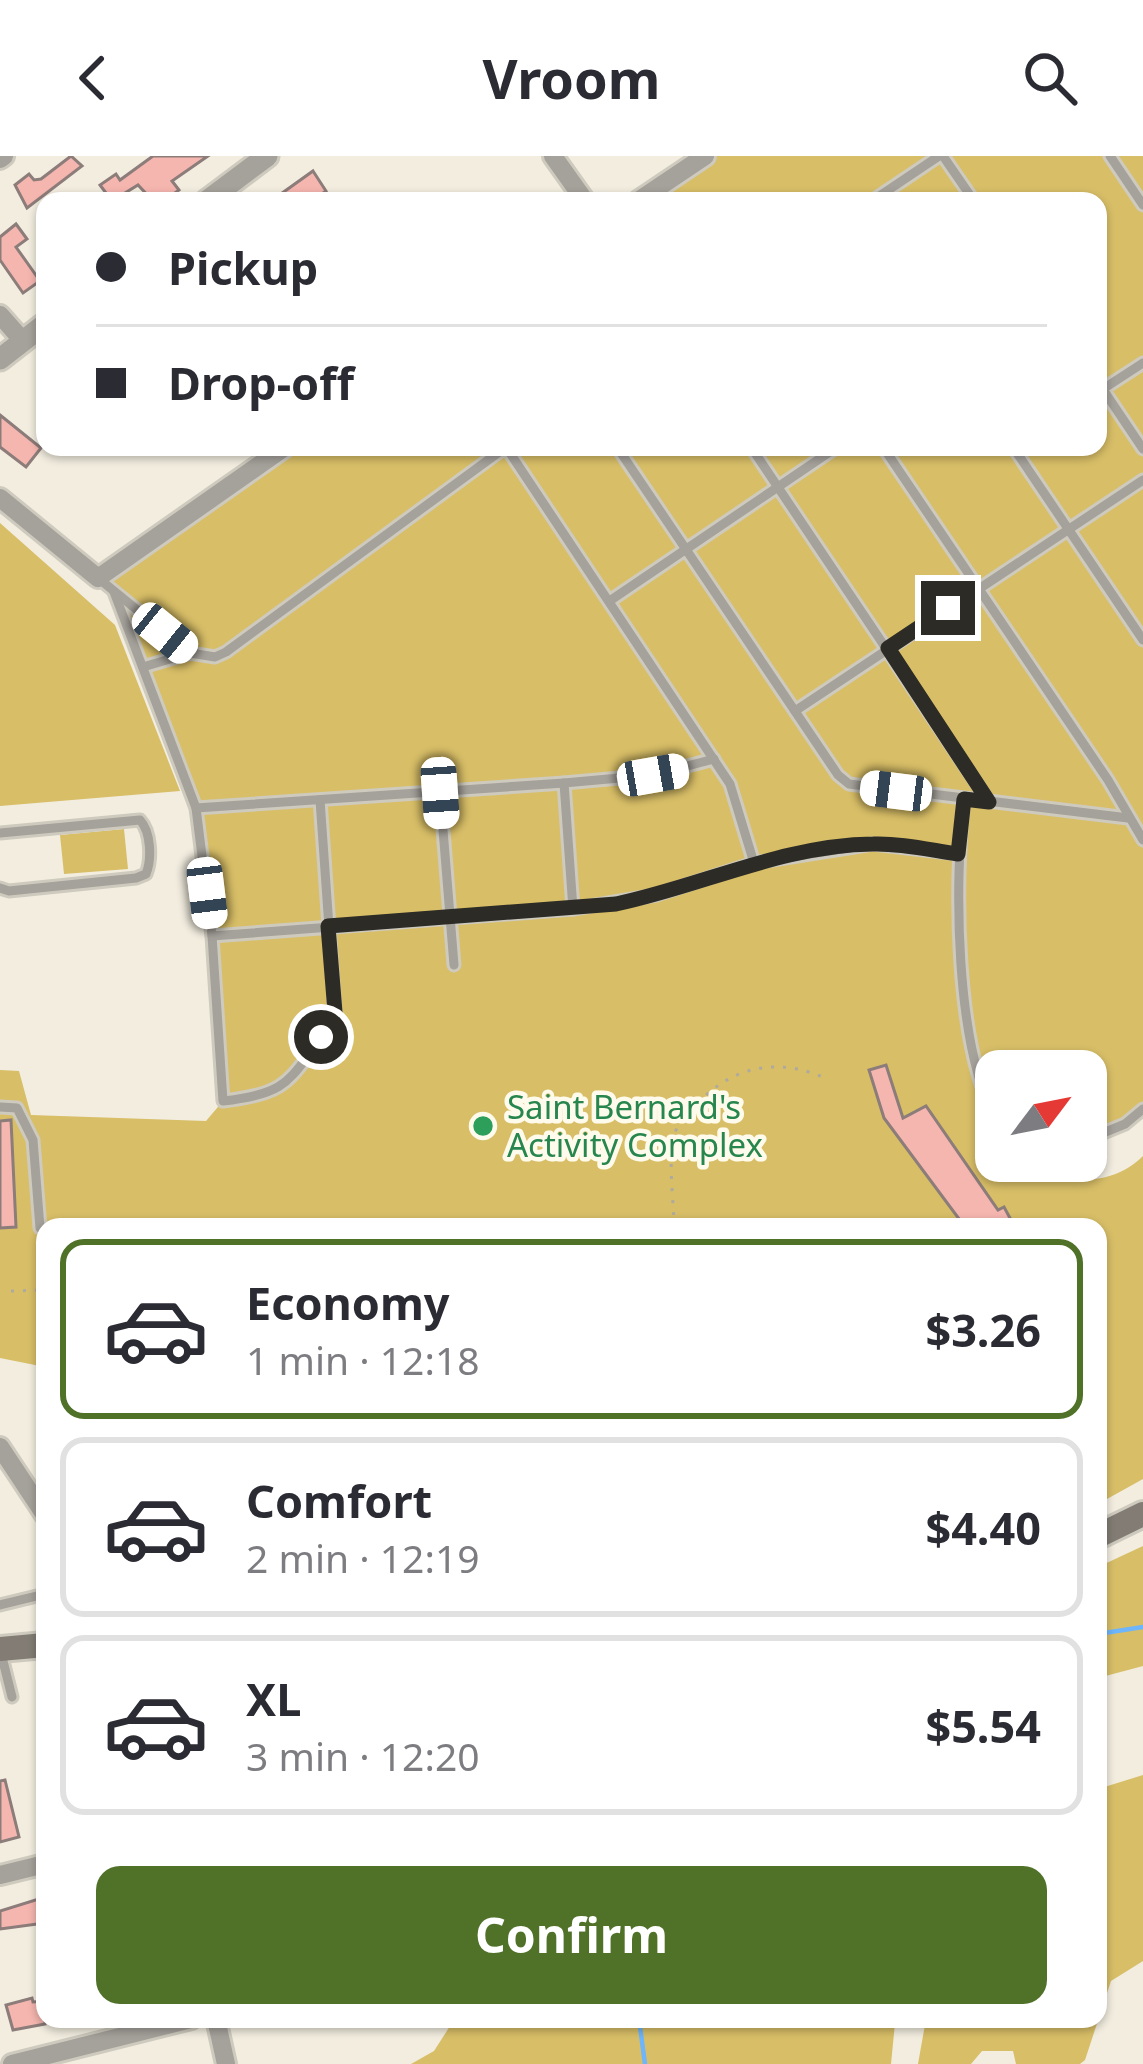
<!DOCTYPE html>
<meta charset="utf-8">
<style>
body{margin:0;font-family:"Noto Sans",sans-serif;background:#f2f2f3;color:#2b2b33;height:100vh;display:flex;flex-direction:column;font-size:45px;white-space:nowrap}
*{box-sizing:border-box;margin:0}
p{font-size:39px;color:#7c7c81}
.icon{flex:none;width:66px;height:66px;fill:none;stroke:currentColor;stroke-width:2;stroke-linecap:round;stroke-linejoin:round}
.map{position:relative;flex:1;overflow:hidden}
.drawer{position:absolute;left:36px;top:1062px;width:1071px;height:810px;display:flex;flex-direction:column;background:#fff;border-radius:24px;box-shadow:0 3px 9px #0004}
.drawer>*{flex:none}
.banner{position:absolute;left:36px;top:36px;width:1071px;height:264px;border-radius:24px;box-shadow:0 3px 9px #0004;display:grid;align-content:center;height:264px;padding:0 60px;background:#fff}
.needle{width:78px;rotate:58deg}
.buttons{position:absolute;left:975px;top:894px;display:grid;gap:24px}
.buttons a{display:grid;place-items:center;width:132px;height:132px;border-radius:24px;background:#fff;box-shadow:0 3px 9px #0004;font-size:60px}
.end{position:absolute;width:54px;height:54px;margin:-27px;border:15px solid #2c2b25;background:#fff;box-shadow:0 0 0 6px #fff}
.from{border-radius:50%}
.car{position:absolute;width:36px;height:72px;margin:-36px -18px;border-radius:15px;box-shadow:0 0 9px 3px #0007;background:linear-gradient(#fff 24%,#345 0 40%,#fff 0 76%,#345 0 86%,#fff 0)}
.banner b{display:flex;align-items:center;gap:42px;height:114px;font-size:45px}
.banner b+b{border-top:3px solid #e1e1e2}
.banner i{width:30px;height:30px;background:#2b2b33}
ul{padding:21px 0 0;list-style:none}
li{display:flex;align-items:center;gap:36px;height:180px;margin:0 24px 18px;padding:0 36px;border:6px solid #e1e1e2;border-radius:24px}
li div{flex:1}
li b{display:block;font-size:45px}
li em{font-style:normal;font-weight:700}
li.active{border-color:#507128}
li>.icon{width:108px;height:108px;stroke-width:1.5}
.action{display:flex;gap:24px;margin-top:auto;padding:24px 60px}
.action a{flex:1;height:138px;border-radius:24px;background:#507128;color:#fff;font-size:48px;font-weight:700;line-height:138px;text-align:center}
header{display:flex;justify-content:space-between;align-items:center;height:156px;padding:0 60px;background:#fff;font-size:54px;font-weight:700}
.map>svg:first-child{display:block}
.green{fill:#d8be67}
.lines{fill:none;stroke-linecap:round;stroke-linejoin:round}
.stream{stroke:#6eb5fb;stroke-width:4.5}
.building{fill:#f5b6af;stroke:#8c7c7a;stroke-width:3}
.service-casing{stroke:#cecabe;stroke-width:15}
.minor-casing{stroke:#cecabe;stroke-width:24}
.tertiary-casing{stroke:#cecabe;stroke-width:27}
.secondary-casing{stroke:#cecabe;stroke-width:30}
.path{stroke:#aeaa9f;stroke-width:3;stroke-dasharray:3 9;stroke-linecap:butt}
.service{stroke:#a5a19b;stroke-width:9}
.minor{stroke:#a5a19b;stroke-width:18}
.tertiary{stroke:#a5a19b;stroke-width:21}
.secondary{stroke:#827c74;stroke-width:24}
.route{stroke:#2c2b25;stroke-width:15}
.leisure-dot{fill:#2e9e5b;stroke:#fffbec;stroke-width:4.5}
.labels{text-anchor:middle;stroke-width:9;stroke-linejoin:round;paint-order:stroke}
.leisure-label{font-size:33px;fill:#27864d;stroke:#fffbec;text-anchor:start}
</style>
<header><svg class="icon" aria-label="back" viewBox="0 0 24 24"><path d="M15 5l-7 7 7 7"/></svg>Vroom<svg class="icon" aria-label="search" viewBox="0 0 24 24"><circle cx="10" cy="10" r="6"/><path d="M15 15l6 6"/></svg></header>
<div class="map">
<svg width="1143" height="1908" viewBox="0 0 1143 1908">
<rect width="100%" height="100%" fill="#f2eddf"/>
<!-- green -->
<g class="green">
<path d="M 705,0 L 1143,0 L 1143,953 L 1086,984 L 1086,915 L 996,915 L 996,1005 L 1020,1005 L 1017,1014 C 1058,1026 1109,1034 1143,1000 L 1143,1323 L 1098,1348 L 1098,1071 L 45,1071 L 45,1211 L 0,1202 L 0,914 L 19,915 L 31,959 L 206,965 L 223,945 L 196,652 L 114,437 L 98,422 L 285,291 L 1098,291 L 1098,45 L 638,45 Z"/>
<path d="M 0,367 L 115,469 L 180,635 L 0,650 Z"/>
<path d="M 124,673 L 128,713 L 64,718 L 60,679 Z"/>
<path d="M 1143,1390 L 1143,1510 L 1098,1522 L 1098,1411 Z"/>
<path d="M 1143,1619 L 1143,1805 L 1111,1825 L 1085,1904 L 1080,1908 L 1016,1908 L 1013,1895 L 982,1895 L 971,1908 L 918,1908 L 926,1863 L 1098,1863 L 1098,1633 Z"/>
<path d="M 447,1863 L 894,1863 L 895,1867 L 891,1908 L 411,1908 L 434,1895 L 450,1870 Z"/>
</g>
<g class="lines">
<!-- stream -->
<g class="stream">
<path d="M 1098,1478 L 1143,1471"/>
<path d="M 639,1863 L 645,1908"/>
</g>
</g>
<!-- building -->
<g class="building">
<path d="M 71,0 L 82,10 L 27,52 L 15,29 L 29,18 L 34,24 L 41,23 Z"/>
<path d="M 153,0 L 208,0 L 172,25 L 179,34 L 164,45 L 153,45 L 138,29 L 112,45 L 100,29 L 116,18 L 120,24 Z"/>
<path d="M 313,15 L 326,35 L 312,45 L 271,45 Z"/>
<path d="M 16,68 L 27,83 L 16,91 L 40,125 L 23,137 L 0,104 L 0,81 Z"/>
<path d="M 0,259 L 41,292 L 26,311 L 0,291 Z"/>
<path d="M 886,909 L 903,962 L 926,950 L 998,1054 L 1004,1051 L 1011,1064 L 1006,1067 L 1008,1071 L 965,1071 L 884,962 L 869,914 Z"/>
<path d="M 11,964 L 16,1071 L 0,1072 L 0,965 Z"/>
<path d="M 5,1624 L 19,1681 L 0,1686 L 0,1625 Z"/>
<path d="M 45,1741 L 45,1767 L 0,1773 L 0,1755 Z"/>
<path d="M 32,1842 L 33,1846 L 45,1845 L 45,1868 L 13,1874 L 6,1849 Z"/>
</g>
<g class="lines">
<defs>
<g id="service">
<path d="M 943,0 L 974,45"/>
<path d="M 1110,0 L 1143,49"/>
<path d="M 872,45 L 939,0"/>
<path d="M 1098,226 L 1143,293"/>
<path d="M 1103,233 L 1143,207"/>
<path d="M 506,291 L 730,628 L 754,707"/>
<path d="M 617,291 L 838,619 L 849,628 L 1128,662"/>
<path d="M 751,291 L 989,646"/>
<path d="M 883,291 L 1108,624 L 1143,684"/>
<path d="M 1013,291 L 1143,484"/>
<path d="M 98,422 L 190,497"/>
<path d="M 114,436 L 196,652 L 212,780 L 223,945 C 297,937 288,919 333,869 L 335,856 L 320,644"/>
<path d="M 611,444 L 837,291"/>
<path d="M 143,511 L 190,497 L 215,501 L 226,496 L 506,291"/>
<path d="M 795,555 L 1143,324"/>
<path d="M 564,627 L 573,753"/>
<path d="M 440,637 L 454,809"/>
<path d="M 964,643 C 954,725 955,891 996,963"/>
<path d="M 196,652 L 564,627 L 653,619 L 714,603"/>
<path d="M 0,677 L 140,664 C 151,676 152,703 146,718 L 136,722 L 9,735 L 0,732"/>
<path d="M 212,780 L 573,753 L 656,739 L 754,707 L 873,688 L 958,698"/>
<path d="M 0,951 L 17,952 L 33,984 L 40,1072"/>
<path d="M 1086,984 L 1125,968 L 1143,953"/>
<path d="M 0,1449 L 45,1438"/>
<path d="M 0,1493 L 12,1541"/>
</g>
<g id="minor">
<path d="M 553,0 L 585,45"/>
<path d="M 0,3 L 4,0"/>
<path d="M 638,45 L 705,0"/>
<path d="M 0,159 L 23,185"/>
<path d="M 0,342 L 98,422 L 285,291"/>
<path d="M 0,1291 L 45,1359"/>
<path d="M 0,1719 L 45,1708"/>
<path d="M 216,1863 L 226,1908"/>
<path d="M 12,1908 L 191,1863"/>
</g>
<g id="tertiary">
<path d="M 207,45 L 267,0"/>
<path d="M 0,203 L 45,168"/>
</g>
<g id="secondary">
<path d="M 1098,1380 L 1143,1358"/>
<path d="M 0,1493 L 45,1489"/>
</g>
</defs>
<!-- service casing -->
<use href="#service" class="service-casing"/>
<!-- minor casing -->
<use href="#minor" class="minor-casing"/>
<!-- tertiary casing -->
<use href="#tertiary" class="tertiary-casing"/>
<!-- secondary casing -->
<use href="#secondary" class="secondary-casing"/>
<!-- path -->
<g class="path">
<path d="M 674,1071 C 674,1043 667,1004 675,977 C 679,965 689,955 698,947 C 734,909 780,901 827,923"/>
<path d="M 11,1135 L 45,1134"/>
</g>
<!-- service -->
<use href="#service" class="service"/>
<!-- minor -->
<use href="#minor" class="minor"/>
<!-- tertiary -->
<use href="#tertiary" class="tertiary"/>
<!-- secondary -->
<use href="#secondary" class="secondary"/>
</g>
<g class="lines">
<!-- route -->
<path class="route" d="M 321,881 L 333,869 L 335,856 L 328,770 L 616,748 C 702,730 783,689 873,688 C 901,687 930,694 958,698 L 964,643 L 989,646 L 888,492 L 948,452"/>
</g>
<!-- markers -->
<circle class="leisure-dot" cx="483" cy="970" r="12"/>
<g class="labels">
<!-- leisure labels -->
<g class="leisure-label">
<text x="507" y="963">Saint Bernard's<tspan x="507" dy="38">Activity Complex</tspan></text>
</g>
</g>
</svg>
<div class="buttons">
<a><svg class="needle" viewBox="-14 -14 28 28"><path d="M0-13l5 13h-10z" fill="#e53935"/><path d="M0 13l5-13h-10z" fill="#7c7c81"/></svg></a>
</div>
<i class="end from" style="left:321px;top:881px"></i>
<i class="end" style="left:948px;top:452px"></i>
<i class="car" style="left:165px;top:477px;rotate:129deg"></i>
<i class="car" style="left:653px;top:619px;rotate:80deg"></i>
<i class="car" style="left:896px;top:635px;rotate:277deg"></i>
<i class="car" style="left:440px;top:637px;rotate:176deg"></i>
<i class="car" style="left:207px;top:737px;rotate:173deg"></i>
<div class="banner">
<b><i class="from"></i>Pickup</b>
<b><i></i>Drop-off</b>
</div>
<section class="drawer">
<ul>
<li class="active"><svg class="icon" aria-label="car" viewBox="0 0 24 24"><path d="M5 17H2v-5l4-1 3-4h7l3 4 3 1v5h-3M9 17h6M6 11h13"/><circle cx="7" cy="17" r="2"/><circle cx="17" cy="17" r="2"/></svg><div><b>Economy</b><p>1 min · 12:18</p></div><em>$3.26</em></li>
<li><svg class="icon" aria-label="car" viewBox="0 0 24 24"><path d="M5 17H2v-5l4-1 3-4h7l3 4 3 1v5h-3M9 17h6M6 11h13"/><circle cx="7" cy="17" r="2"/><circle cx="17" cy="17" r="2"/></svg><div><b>Comfort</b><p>2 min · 12:19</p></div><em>$4.40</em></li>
<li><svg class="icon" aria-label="car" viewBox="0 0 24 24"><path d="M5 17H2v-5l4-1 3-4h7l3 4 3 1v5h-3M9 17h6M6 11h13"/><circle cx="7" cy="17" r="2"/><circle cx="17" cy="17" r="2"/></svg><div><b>XL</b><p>3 min · 12:20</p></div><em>$5.54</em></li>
</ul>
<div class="action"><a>Confirm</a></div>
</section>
</div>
